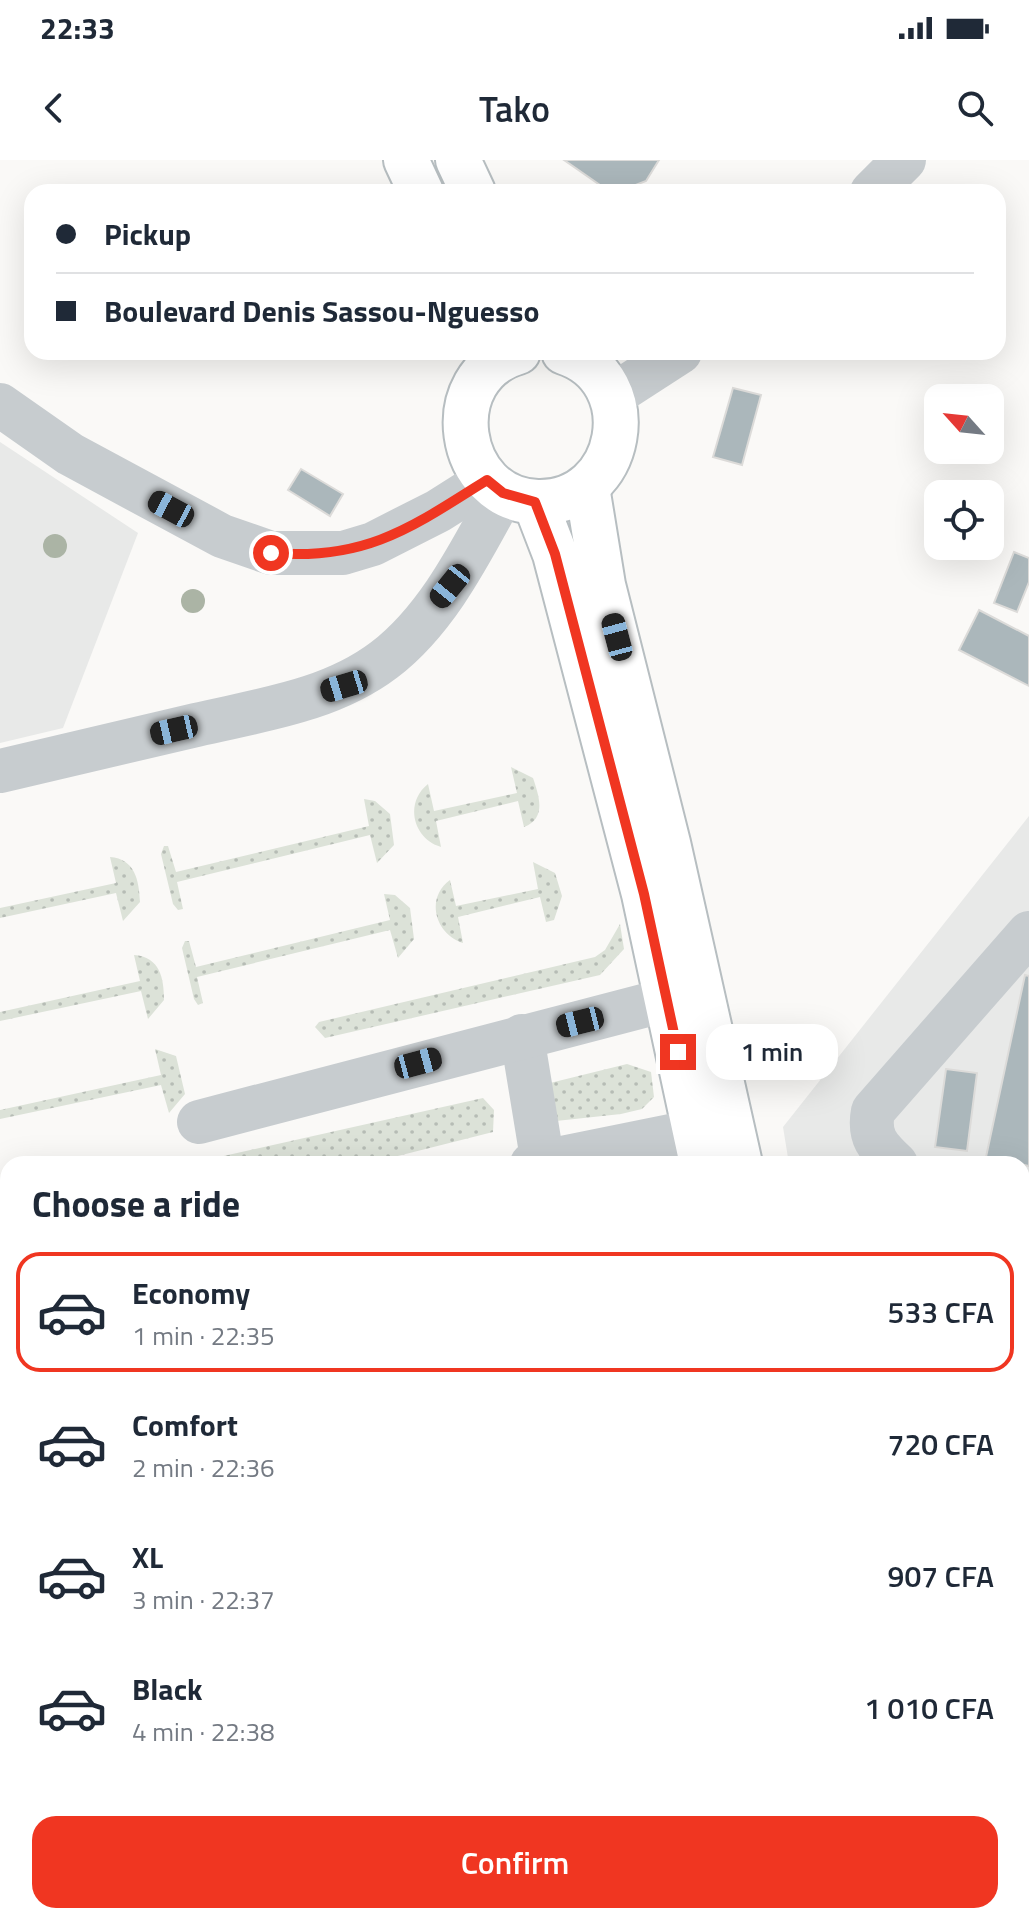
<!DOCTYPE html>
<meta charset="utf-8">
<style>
body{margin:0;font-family:"Titillium Web",sans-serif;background:#f6f6f7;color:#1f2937;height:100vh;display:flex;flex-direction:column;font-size:30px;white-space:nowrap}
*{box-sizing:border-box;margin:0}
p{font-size:26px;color:#747a83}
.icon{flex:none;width:44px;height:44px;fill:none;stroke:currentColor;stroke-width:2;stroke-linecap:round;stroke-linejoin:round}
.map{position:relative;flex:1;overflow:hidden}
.sheet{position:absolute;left:0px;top:996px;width:1030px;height:768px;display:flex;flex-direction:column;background:#fff;border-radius:24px 24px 0 0;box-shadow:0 8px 32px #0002}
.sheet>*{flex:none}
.guide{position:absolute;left:24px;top:24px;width:982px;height:176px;border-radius:24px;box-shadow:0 8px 32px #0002;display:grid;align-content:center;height:176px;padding:0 32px;background:#fff}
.needle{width:52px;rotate:297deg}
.tools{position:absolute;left:924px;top:224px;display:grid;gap:16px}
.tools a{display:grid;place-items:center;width:80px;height:80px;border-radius:16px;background:#fff;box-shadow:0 8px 32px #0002;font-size:40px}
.end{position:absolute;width:36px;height:36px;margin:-18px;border:10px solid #f03621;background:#fff;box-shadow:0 0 0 4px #fff}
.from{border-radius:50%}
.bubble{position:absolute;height:56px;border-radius:24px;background:#fff;box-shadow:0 8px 32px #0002;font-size:26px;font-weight:600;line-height:56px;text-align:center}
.car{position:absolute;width:24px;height:48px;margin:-24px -12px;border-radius:10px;box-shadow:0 0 6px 2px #0007;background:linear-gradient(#222 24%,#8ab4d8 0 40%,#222 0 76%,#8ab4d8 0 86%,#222 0)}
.guide b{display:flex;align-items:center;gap:28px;height:76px;font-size:30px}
.guide b+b{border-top:2px solid #e0e1e3}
.guide i{width:20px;height:20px;background:#1f2937}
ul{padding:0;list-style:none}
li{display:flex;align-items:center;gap:24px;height:120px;margin:0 16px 12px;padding:0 16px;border:4px solid transparent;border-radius:24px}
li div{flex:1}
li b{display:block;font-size:30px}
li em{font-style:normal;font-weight:600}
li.current{border-color:#f03621}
li>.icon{width:72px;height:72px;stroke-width:1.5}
h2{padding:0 32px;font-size:36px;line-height:96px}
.primary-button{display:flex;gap:16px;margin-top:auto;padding:16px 32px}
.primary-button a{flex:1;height:92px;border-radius:24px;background:#f03621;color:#fff;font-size:32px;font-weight:600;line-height:92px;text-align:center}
.status{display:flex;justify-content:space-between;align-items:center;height:56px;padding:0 40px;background:#fff;direction:ltr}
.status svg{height:22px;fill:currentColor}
header{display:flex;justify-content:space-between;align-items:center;height:104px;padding:0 32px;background:#fff;font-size:36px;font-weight:600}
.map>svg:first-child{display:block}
.built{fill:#e8e9e8}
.grass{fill:url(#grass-dots)}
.building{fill:#abb7bb;stroke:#dcdbd9;stroke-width:2}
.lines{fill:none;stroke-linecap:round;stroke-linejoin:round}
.major-casing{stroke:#b7bec1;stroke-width:48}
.minor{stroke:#c7cccf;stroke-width:44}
.major{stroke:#fff;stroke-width:44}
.tree{fill:#abb4a5}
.route{stroke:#f03621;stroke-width:10}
</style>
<div class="status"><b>22:33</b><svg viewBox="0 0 49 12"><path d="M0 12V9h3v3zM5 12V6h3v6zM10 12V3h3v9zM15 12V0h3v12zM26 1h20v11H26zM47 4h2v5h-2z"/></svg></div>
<header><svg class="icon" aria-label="back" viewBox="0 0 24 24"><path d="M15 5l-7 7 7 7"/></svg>Tako<svg class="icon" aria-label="search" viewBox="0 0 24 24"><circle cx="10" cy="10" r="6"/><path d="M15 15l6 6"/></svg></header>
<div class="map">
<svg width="1029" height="1764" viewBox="0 0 1029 1764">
<defs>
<pattern id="grass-dots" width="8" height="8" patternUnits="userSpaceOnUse" patternTransform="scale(2)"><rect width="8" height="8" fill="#dce2d8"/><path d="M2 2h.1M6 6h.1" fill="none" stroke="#b6bcb5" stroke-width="1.8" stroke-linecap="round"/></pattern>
</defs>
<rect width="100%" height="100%" fill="#faf9f7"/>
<!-- built -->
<g class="built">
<path d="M 0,282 L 138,373 L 63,568 L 0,583 Z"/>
<path d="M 1029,656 L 1029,1519 L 1022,1514 L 1022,1004 L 789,1004 L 783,967 Z"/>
</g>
<!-- grass -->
<g class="grass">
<path d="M 511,607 L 533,618 C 539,636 547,658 524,667 L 518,641 L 436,661 L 441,687 C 413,679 404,643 428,624 L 434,651 L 517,633 Z"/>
<path d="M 364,639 L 375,641 L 390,654 L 394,685 L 377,703 L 370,675 L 177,722 L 183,749 L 178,750 L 173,744 L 161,694 L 164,686 L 168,686 L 176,712 L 369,666 Z"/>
<path d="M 110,697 C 135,699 139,720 140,742 L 123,761 L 116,733 L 0,758 L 0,748 L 116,723 Z"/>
<path d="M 533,702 L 555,713 L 562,736 L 554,760 L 546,762 L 540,737 L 458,757 L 463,783 C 435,774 425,738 450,720 L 456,746 L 538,729 Z"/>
<path d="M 384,734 L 395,735 L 410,748 L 414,779 L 398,798 L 390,770 L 197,817 L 203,843 L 198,845 L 194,839 L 182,788 L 185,781 L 189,781 L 196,807 L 390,760 Z"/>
<path d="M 620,764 L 624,789 L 600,815 L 325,878 L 315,867 L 319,862 L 595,797 L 605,790 Z"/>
<path d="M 134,795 C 160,797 164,818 164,840 L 148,859 L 141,831 L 0,861 L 0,852 L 140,821 Z"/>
<path d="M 155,889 L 176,896 L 185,934 L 169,953 L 161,925 L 0,959 L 0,950 L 161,915 Z"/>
<path d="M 627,904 L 651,912 L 654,937 L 642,949 L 621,954 L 556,961 L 546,924 Z"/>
<path d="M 483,938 L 494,950 L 493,972 L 366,1004 L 188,1004 Z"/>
<path d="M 8,1585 L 8,1676 L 0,1678 L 0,1587 Z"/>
</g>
<!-- building -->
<g class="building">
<path d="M 564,0 L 659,0 L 646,21 L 628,28 L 600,25 Z"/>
<path d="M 733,228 L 761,235 L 742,305 L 713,297 Z"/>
<path d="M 301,309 L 343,334 L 330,356 L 288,330 Z"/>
<path d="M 1014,392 L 1029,398 L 1029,422 L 1017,452 L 994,443 Z"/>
<path d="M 979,450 L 1029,476 L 1029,526 L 959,490 Z"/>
<path d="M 1025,815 L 1029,816 L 1029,1006 L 986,997 Z"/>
<path d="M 946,909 L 977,913 L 967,991 L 935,987 Z"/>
</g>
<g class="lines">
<defs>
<g id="major">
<path d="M 406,0 L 421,32"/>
<path d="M 458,0 L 473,32"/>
<path d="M 518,192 C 437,215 455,340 538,342 C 624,344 647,219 564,192"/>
<path d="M 587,327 L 603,425 L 668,683 L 740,1004"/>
<path d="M 535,342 L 555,394 L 644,734 L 702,1004"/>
<path d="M 1022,1603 L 1025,1614 L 1022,1650"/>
<path d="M 804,1756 L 820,1764"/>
<path d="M 936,1764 L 954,1756"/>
</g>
</defs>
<!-- major casing -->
<use href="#major" class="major-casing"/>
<!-- minor -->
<g class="minor">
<path d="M 872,32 L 904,0"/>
<path d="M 612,236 L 680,192"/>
<path d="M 0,245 L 70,294 L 222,376 L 271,393 L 343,393 L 373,384 L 438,351 L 487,320"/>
<path d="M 0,611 C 65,596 130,580 196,565 C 260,550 330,541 384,500 C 438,459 471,391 503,333"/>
<path d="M 522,876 L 543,1004"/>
<path d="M 199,962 L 666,840"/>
<path d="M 532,1004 L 695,971"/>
<path d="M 896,1004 C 878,987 868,977 873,951 L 1029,773"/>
<path d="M 1022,1123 L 1029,1130"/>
<path d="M 0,1125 L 8,1123"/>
<path d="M 1022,1216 L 1029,1213"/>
<path d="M 1022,1466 L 1029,1455"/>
<path d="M 0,1550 L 8,1549"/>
<path d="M 0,1715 L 8,1713"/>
</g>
<!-- major -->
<use href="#major" class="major"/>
</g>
<!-- trees -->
<g class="tree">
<circle cx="55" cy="386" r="12"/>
<circle cx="193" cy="441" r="12"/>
</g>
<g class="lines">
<!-- route -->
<path class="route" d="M 271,393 C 365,401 411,368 487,320 L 503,333 L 535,342 L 555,394 L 644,734 L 678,892"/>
</g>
</svg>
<div class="tools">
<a><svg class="needle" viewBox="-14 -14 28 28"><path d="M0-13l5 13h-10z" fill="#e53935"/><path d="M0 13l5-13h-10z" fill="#747a83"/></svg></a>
<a><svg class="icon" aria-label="locate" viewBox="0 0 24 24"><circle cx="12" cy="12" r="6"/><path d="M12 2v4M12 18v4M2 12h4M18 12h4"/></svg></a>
</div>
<i class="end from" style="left:271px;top:393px"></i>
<i class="end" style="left:678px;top:892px"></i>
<div class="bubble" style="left:706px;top:864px;width:132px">1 min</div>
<i class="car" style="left:171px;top:349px;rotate:298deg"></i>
<i class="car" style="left:450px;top:426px;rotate:219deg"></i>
<i class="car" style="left:617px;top:477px;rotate:345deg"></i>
<i class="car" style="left:344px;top:526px;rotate:253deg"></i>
<i class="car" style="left:174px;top:570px;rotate:257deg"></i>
<i class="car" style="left:580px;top:862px;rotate:256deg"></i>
<i class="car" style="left:418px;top:903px;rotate:75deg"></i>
<div class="guide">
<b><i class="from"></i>Pickup</b>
<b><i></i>Boulevard Denis Sassou-Nguesso</b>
</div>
<section class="sheet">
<h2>Choose a ride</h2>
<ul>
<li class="current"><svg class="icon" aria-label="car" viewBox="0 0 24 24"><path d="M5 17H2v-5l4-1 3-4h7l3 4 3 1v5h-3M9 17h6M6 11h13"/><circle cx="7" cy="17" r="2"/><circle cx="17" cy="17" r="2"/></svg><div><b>Economy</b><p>1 min · 22:35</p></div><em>533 CFA</em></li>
<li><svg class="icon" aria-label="car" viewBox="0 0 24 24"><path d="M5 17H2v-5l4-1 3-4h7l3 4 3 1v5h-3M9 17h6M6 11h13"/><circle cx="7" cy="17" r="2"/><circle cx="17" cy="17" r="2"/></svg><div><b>Comfort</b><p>2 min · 22:36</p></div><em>720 CFA</em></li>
<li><svg class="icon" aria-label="car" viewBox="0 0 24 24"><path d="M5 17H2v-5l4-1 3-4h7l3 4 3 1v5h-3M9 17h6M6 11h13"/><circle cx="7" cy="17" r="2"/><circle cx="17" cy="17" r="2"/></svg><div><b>XL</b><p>3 min · 22:37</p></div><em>907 CFA</em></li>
<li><svg class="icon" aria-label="car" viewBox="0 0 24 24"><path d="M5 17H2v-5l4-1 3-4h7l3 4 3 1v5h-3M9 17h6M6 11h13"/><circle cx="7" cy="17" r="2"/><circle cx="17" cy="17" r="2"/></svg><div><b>Black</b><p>4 min · 22:38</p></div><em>1 010 CFA</em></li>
</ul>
<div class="primary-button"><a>Confirm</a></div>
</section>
</div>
